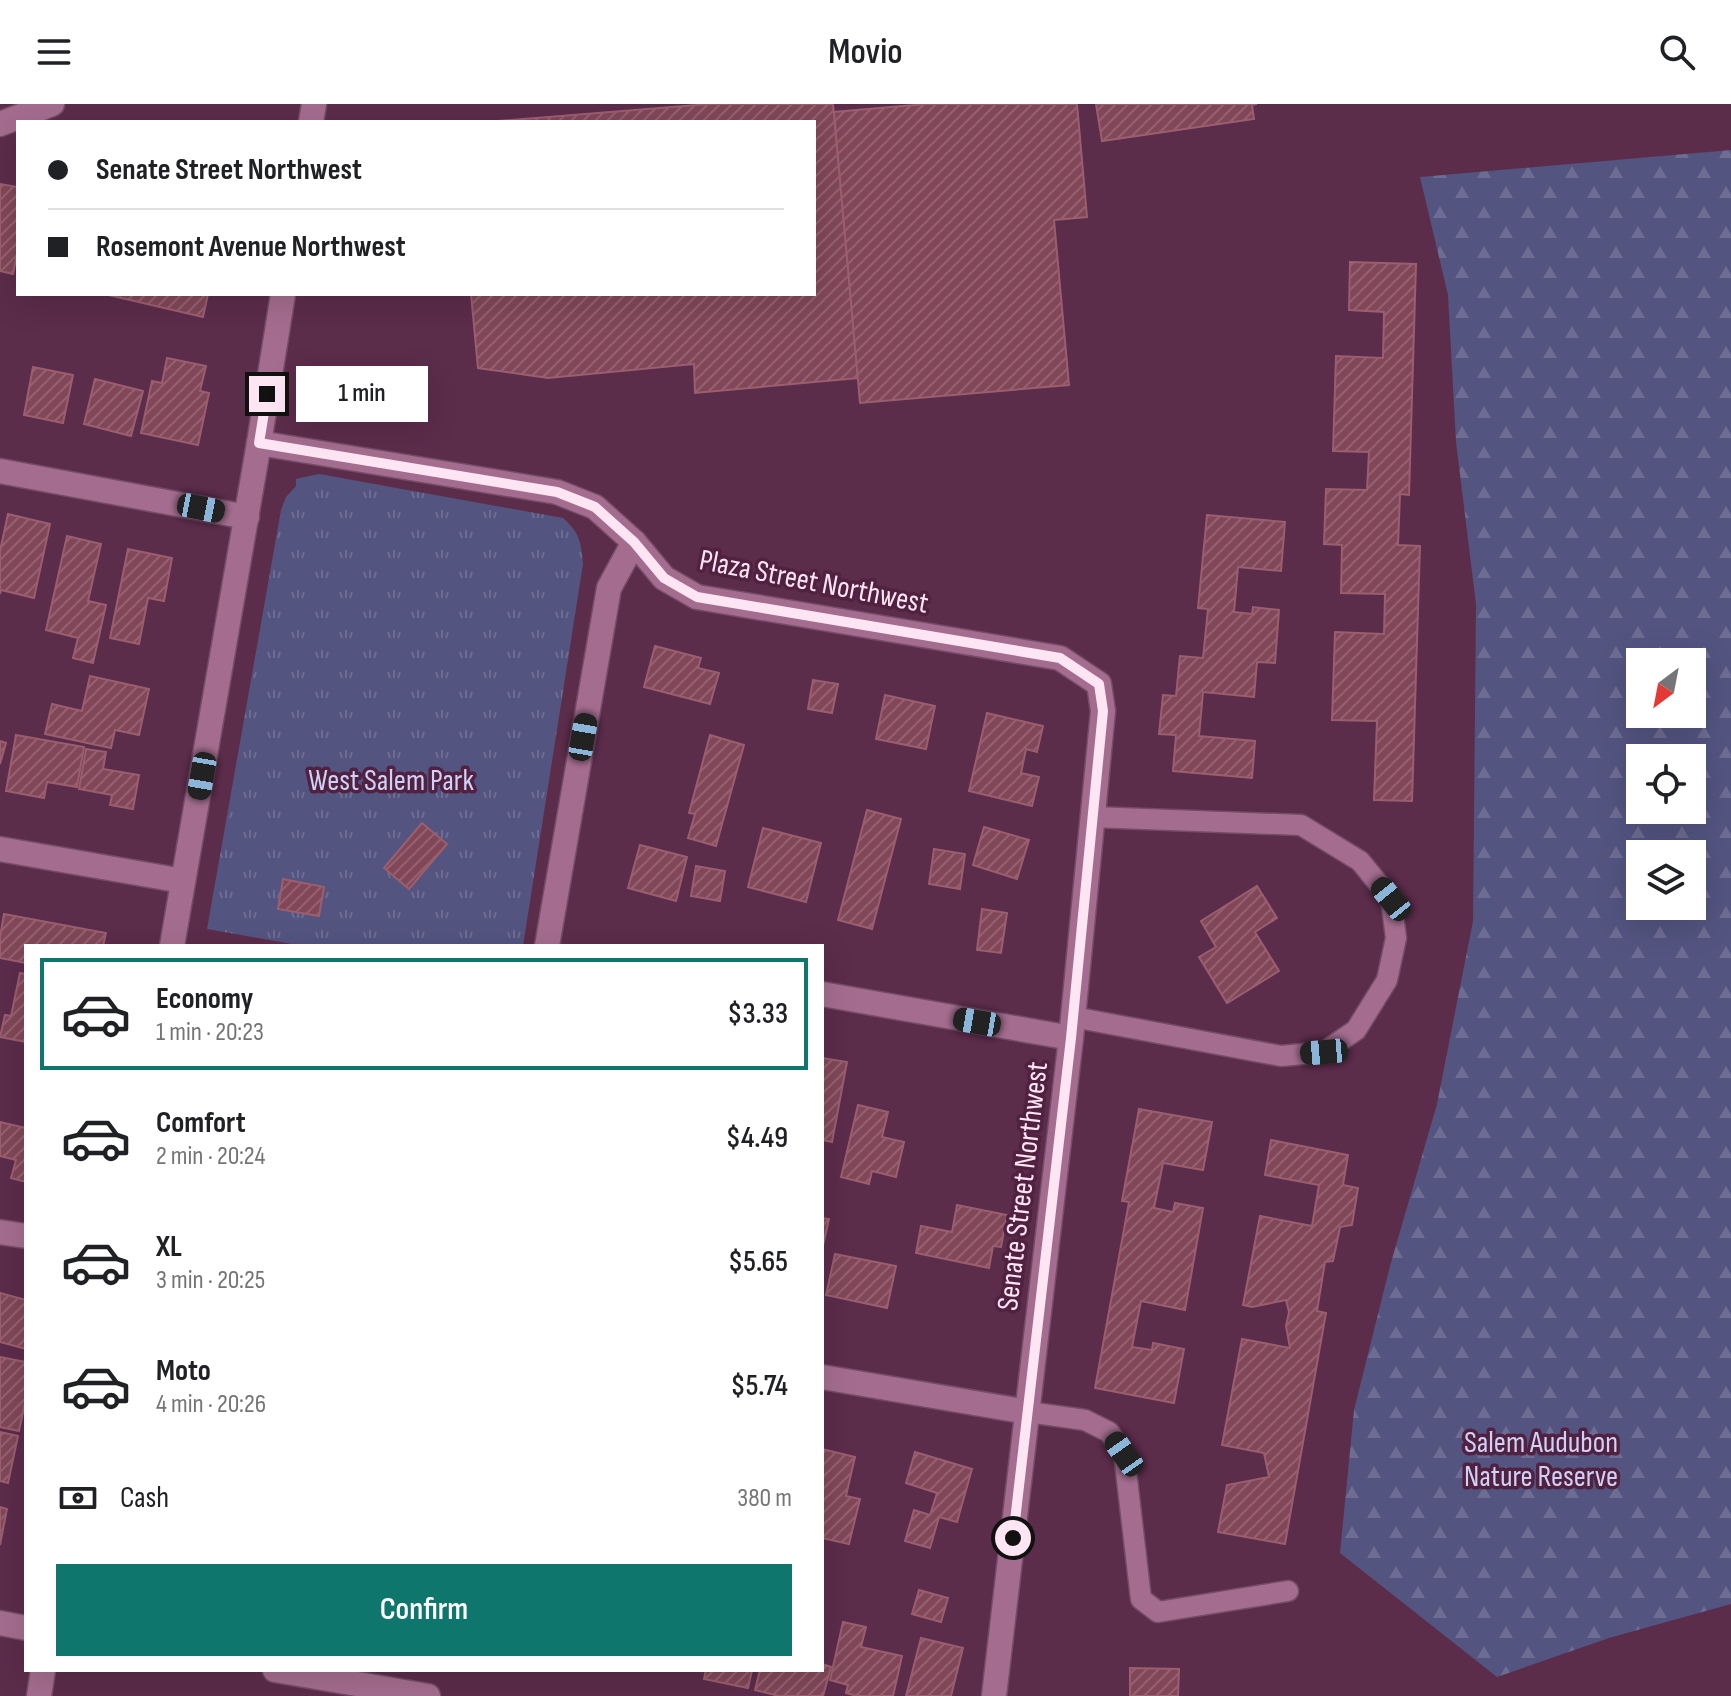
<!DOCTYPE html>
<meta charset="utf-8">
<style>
body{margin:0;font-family:"Sofia Sans Condensed",sans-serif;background:#f2f2f2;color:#202124;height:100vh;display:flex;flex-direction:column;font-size:30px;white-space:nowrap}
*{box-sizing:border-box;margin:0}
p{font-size:26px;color:#757577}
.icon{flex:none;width:44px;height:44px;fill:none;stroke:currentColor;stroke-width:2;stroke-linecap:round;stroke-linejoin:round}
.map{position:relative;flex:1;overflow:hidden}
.panel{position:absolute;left:24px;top:840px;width:800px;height:728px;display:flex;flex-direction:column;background:#fff;border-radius:0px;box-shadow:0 8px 32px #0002}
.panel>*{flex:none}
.banner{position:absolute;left:16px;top:16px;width:800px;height:176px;border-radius:0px;box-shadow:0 8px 32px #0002;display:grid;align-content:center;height:176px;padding:0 32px;background:#fff}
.needle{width:52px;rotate:212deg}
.fabs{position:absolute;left:1626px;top:544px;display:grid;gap:16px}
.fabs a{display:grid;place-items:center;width:80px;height:80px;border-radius:0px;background:#fff;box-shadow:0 8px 32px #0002;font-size:40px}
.end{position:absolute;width:36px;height:36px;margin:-18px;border:10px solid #fee5f3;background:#111;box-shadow:0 0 0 4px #111}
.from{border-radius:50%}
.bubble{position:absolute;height:56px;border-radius:0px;background:#fff;box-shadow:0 8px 32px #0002;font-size:26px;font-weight:600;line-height:56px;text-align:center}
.car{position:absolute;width:24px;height:48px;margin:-24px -12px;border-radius:10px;box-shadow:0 0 6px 2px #0007;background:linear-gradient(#222 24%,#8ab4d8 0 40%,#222 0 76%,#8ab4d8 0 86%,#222 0)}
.banner b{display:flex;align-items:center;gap:28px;height:76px;font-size:30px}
.banner b+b{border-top:2px solid #e0e0e0}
.banner i{width:20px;height:20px;background:#202124}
ul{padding:14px 0 0;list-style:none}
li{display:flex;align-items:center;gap:24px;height:112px;margin:0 16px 12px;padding:0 16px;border:4px solid transparent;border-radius:0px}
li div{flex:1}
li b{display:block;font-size:30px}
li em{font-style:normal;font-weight:600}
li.current{border-color:#0f766e}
li>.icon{width:72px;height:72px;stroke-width:1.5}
.pay{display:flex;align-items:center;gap:20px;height:88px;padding:0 32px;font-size:30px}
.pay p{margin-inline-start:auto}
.button{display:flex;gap:16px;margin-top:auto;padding:16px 32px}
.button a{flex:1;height:92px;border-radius:0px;background:#0f766e;color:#fff;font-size:32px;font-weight:600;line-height:92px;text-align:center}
header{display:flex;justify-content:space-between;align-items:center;height:104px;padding:0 32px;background:#fff;font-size:36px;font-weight:600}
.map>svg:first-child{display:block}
.grass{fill:url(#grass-tufts)}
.forest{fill:url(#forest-firs);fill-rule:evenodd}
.building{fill:url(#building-hatch);stroke:#9b5e6f;stroke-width:2}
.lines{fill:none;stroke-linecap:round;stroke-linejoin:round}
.service-casing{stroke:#744c67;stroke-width:23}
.minor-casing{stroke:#744c67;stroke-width:27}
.tertiary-casing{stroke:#744c67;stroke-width:27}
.service{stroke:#a46d8f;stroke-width:20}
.minor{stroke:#a46d8f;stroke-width:24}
.tertiary{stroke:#a46d8f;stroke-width:24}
.route{stroke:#fee5f3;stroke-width:10}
.labels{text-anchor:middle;stroke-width:7;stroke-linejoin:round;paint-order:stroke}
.street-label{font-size:30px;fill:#fee5f3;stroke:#502140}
.park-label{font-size:30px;fill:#cfd1f5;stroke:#502140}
</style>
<header><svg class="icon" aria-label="menu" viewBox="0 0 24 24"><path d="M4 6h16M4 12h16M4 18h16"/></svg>Movio<svg class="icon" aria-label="search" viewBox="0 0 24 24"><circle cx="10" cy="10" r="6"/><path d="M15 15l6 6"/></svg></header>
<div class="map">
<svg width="1731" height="1592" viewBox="0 0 1731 1592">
<defs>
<pattern id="grass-tufts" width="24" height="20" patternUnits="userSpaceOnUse" patternTransform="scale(2)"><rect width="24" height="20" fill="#535480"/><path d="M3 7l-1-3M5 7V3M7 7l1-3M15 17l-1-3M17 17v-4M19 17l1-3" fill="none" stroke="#6d6c92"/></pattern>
<pattern id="forest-firs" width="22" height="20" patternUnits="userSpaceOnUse" patternTransform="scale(2)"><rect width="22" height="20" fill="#535480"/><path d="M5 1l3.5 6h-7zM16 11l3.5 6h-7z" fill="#6d6c92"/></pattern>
<pattern id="building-hatch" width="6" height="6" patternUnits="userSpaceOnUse" patternTransform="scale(2)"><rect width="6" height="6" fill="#814758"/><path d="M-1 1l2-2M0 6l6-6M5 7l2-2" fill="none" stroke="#946170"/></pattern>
</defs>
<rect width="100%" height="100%" fill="#5c2c4b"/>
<!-- grass -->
<path class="grass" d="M 319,370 L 563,414 C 580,429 581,438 583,460 L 523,842 L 303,842 L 207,825 L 281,406 L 286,393 L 296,382 L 296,375 Z"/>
<!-- forest -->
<path class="forest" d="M 1731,46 L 1731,1500 L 1609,1534 L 1497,1573 L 1340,1449 L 1354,1306 L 1390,1162 L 1437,1000 L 1473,817 L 1476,500 L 1456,338 L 1448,191 L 1420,73 ZM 1640,558 L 1692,558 L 1692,610 L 1640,610 ZM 1640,654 L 1692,654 L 1692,706 L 1640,706 ZM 1640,750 L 1692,750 L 1692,802 L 1640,802 Z"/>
<!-- building -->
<g class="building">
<path d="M 709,0 L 833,0 L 858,274 L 695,289 L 694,260 L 548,274 L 478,264 L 471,190 L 814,190 L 814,18 L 485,18 Z"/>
<path d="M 926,0 L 1077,0 L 1087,113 L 1054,116 L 1069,281 L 860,299 L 834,8 Z"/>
<path d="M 1096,0 L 1257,0 L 1252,1 L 1254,15 L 1102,37 Z"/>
<path d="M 0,80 L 18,83 L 18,145 L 13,170 L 0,167 Z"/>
<path d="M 1350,158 L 1416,160 L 1409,391 L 1400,390 L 1398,441 L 1420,442 L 1412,697 L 1374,696 L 1377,617 L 1332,616 L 1335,528 L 1384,530 L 1385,490 L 1341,489 L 1342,441 L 1324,440 L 1326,385 L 1367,386 L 1369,348 L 1333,347 L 1336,252 L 1383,254 L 1384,208 L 1349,206 Z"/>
<path d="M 104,190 L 208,190 L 203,213 Z"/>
<path d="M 167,254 L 206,262 L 200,287 L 209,289 L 198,341 L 141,329 L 152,277 L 162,279 Z"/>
<path d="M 33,263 L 73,271 L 63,319 L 24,311 Z"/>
<path d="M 95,275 L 143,287 L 131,332 L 84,320 Z"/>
<path d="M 8,410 L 50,420 L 34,494 L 1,486 L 0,490 L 0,447 Z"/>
<path d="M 1207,411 L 1285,418 L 1281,467 L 1238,463 L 1234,508 L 1252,510 L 1253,503 L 1279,506 L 1275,559 L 1257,558 L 1254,593 L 1203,588 L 1199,632 L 1255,637 L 1252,674 L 1173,667 L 1176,631 L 1159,630 L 1163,591 L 1176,592 L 1180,552 L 1203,554 L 1208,505 L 1198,504 Z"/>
<path d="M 67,432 L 101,440 L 88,497 L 106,501 L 93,559 L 73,554 L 78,534 L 46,526 Z"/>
<path d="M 128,445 L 172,454 L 164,497 L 148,494 L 139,540 L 110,534 Z"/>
<path d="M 655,542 L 701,554 L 698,564 L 719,569 L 710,600 L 644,583 Z"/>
<path d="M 90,572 L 149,585 L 139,631 L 115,626 L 111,644 L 45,630 L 52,600 L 82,607 Z"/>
<path d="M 813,576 L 838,580 L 832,609 L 808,605 Z"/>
<path d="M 885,591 L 935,602 L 926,645 L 876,635 Z"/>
<path d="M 987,609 L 1043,622 L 1037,648 L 1026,645 L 1021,669 L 1039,673 L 1032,702 L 969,687 Z"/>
<path d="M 16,631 L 84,643 L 77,683 L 47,678 L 44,694 L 6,687 Z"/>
<path d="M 710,631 L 744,641 L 716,742 L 688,734 L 695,710 L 689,709 Z"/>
<path d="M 0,637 L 6,639 L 0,660 Z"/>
<path d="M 86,645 L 106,648 L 103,665 L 139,671 L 133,705 L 110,701 L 112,691 L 79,685 Z"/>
<path d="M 867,706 L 901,715 L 872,825 L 838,816 Z"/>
<path d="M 422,719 L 447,740 L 409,785 L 384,764 Z"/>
<path d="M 984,723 L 1029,736 L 1017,775 L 973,761 Z"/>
<path d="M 763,724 L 821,739 L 806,798 L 748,783 Z"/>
<path d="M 640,741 L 687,753 L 676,797 L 628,784 Z"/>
<path d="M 934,745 L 965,750 L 960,785 L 929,780 Z"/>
<path d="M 696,762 L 725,767 L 720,797 L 691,792 Z"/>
<path d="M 283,775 L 324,783 L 319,812 L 278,805 Z"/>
<path d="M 1257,782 L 1277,814 L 1255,828 L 1279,867 L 1227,899 L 1199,853 L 1216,843 L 1201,817 Z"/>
<path d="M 982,805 L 1007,809 L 1001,849 L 977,846 Z"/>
<path d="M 4,810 L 106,829 L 103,842 L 26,842 L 26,859 L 0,854 L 0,833 Z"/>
<path d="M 20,869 L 26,870 L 26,938 L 0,933 L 5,911 L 11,912 Z"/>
<path d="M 822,954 L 847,958 L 832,1038 L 822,1036 Z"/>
<path d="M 858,1001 L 888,1008 L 882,1033 L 904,1038 L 896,1073 L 872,1067 L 869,1080 L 841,1073 Z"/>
<path d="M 1139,1005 L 1212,1018 L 1203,1066 L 1163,1059 L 1154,1104 L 1173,1108 L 1175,1099 L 1203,1104 L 1185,1206 L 1141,1197 L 1132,1243 L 1152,1246 L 1153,1239 L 1184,1245 L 1174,1299 L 1095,1284 L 1129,1098 L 1122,1097 Z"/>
<path d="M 0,1018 L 26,1024 L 26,1078 L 11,1074 L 16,1056 L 0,1052 Z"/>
<path d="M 1271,1036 L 1348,1051 L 1343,1081 L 1358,1084 L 1352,1121 L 1340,1123 L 1333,1157 L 1325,1158 L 1317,1207 L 1326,1209 L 1285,1440 L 1218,1428 L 1227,1381 L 1269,1373 L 1264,1349 L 1222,1341 L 1242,1235 L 1290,1244 L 1286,1222 L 1289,1208 L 1286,1196 L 1252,1203 L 1243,1201 L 1260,1112 L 1312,1122 L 1319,1081 L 1265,1071 Z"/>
<path d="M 957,1101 L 1007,1111 L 1001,1143 L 993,1142 L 989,1164 L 916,1149 L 921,1122 L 952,1128 Z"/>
<path d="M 822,1114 L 829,1115 L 822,1146 Z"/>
<path d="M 835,1150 L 896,1162 L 887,1204 L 826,1191 Z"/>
<path d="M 0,1189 L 26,1196 L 26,1245 L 0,1238 Z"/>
<path d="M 0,1253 L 26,1258 L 26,1294 L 19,1327 L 0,1323 Z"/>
<path d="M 0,1328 L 18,1332 L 8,1379 L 0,1377 Z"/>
<path d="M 822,1345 L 855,1353 L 846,1392 L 860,1395 L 849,1440 L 822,1434 Z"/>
<path d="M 915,1348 L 972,1365 L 957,1418 L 939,1413 L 930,1444 L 905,1437 L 914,1406 L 930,1411 L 937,1389 L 906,1379 Z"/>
<path d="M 0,1403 L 7,1405 L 0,1441 Z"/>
<path d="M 919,1486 L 948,1494 L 941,1518 L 912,1510 Z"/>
<path d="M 843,1518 L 866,1523 L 861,1543 L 902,1552 L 893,1592 L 857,1592 L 846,1589 L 848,1581 L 830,1576 Z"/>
<path d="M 921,1534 L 963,1544 L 951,1592 L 906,1592 Z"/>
<path d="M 822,1560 L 831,1563 L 823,1592 L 779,1592 L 755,1586 L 760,1566 L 822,1566 Z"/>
<path d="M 1130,1564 L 1179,1565 L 1178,1592 L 1130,1592 Z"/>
<path d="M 706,1566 L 752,1566 L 748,1584 L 704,1575 Z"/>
</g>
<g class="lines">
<defs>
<g id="service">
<path d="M 1073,913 L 1281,952 L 1324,948 L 1356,926 L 1387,876 L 1396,834 L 1391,795 L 1360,757 L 1301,721 L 1093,713"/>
<path d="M 1028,1308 L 1085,1316 L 1109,1328 L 1124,1350 L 1141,1495 L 1158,1508 L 1288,1487"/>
</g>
<g id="minor">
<path d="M 0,20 L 52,0"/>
<path d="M 259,339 L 557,388 L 595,403 L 634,438 L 664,474 L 697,493 L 1060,554 L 1099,580 L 1103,607 L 1071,934 L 994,1592"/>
<path d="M 0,367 L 247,413"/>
<path d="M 0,745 L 183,777"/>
<path d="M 547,842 L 609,484 L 634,438"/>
<path d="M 822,890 L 1071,934"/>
<path d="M 0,1128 L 26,1132"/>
<path d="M 822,1273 L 1028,1308"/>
<path d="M 0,1519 L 26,1524"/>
<path d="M 275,1566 L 428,1592"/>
</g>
<g id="tertiary">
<path d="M 311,18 L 314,0"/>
<path d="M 172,842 L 259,339 L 283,190"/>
<path d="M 39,1592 L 43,1566"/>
</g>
</defs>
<!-- service casing -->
<use href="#service" class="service-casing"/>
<!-- minor casing -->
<use href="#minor" class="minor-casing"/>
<!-- tertiary casing -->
<use href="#tertiary" class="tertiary-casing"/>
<!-- service -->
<use href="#service" class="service"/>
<!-- minor -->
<use href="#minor" class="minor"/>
<!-- tertiary -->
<use href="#tertiary" class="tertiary"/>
</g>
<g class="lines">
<!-- route -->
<path class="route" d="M 267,290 L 259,339 L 557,388 L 595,403 L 634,438 L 664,474 L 697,493 L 1060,554 L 1099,580 L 1103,607 L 1071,934 L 1013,1434"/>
</g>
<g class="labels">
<!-- street labels -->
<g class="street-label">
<text transform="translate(814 477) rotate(11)" y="10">Plaza Street Northwest</text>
<text transform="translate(1022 1082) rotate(-83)" y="10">Senate Street Northwest</text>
</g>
<!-- park labels -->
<g class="park-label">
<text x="391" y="686">West Salem Park</text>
<text x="1541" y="1348">Salem Audubon<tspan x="1541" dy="34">Nature Reserve</tspan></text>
</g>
</g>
</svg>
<div class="fabs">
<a><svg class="needle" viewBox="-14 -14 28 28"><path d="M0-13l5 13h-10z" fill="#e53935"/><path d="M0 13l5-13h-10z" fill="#757577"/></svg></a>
<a><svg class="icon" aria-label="locate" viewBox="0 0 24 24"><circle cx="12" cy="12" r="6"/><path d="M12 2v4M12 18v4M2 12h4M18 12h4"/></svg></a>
<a><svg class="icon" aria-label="layers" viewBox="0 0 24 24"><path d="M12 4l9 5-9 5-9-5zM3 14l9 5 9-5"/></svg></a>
</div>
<i class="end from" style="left:1013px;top:1434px"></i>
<i class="end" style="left:267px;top:290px"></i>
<div class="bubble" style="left:296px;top:262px;width:132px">1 min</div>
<i class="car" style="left:201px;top:404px;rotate:101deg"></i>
<i class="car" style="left:583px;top:633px;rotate:10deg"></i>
<i class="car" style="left:202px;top:672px;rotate:190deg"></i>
<i class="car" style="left:1391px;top:795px;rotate:321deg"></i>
<i class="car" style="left:977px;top:918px;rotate:280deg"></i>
<i class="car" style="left:1324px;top:948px;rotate:265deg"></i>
<i class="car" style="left:1124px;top:1350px;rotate:325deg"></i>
<div class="banner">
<b><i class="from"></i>Senate Street Northwest</b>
<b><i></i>Rosemont Avenue Northwest</b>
</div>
<section class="panel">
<ul>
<li class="current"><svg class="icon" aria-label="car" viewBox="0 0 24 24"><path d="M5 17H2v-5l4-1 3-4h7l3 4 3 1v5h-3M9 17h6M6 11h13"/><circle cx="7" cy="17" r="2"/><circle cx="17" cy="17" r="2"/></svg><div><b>Economy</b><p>1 min · 20:23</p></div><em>$3.33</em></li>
<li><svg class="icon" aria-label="car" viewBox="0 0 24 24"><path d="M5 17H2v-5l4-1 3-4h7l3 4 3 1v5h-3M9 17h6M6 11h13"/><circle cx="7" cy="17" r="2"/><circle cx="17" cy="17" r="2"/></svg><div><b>Comfort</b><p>2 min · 20:24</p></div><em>$4.49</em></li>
<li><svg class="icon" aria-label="car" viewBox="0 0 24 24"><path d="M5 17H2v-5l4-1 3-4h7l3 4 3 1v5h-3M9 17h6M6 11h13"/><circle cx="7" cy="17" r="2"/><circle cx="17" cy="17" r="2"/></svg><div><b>XL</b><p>3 min · 20:25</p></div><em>$5.65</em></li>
<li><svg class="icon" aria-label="car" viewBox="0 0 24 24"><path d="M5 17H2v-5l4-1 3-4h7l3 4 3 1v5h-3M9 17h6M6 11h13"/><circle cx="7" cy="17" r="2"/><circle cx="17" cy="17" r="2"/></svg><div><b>Moto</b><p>4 min · 20:26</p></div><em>$5.74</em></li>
</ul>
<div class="pay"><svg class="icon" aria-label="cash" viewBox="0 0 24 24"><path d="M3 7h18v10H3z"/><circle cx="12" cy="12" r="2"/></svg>Cash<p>380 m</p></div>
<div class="button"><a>Confirm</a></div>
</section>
</div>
